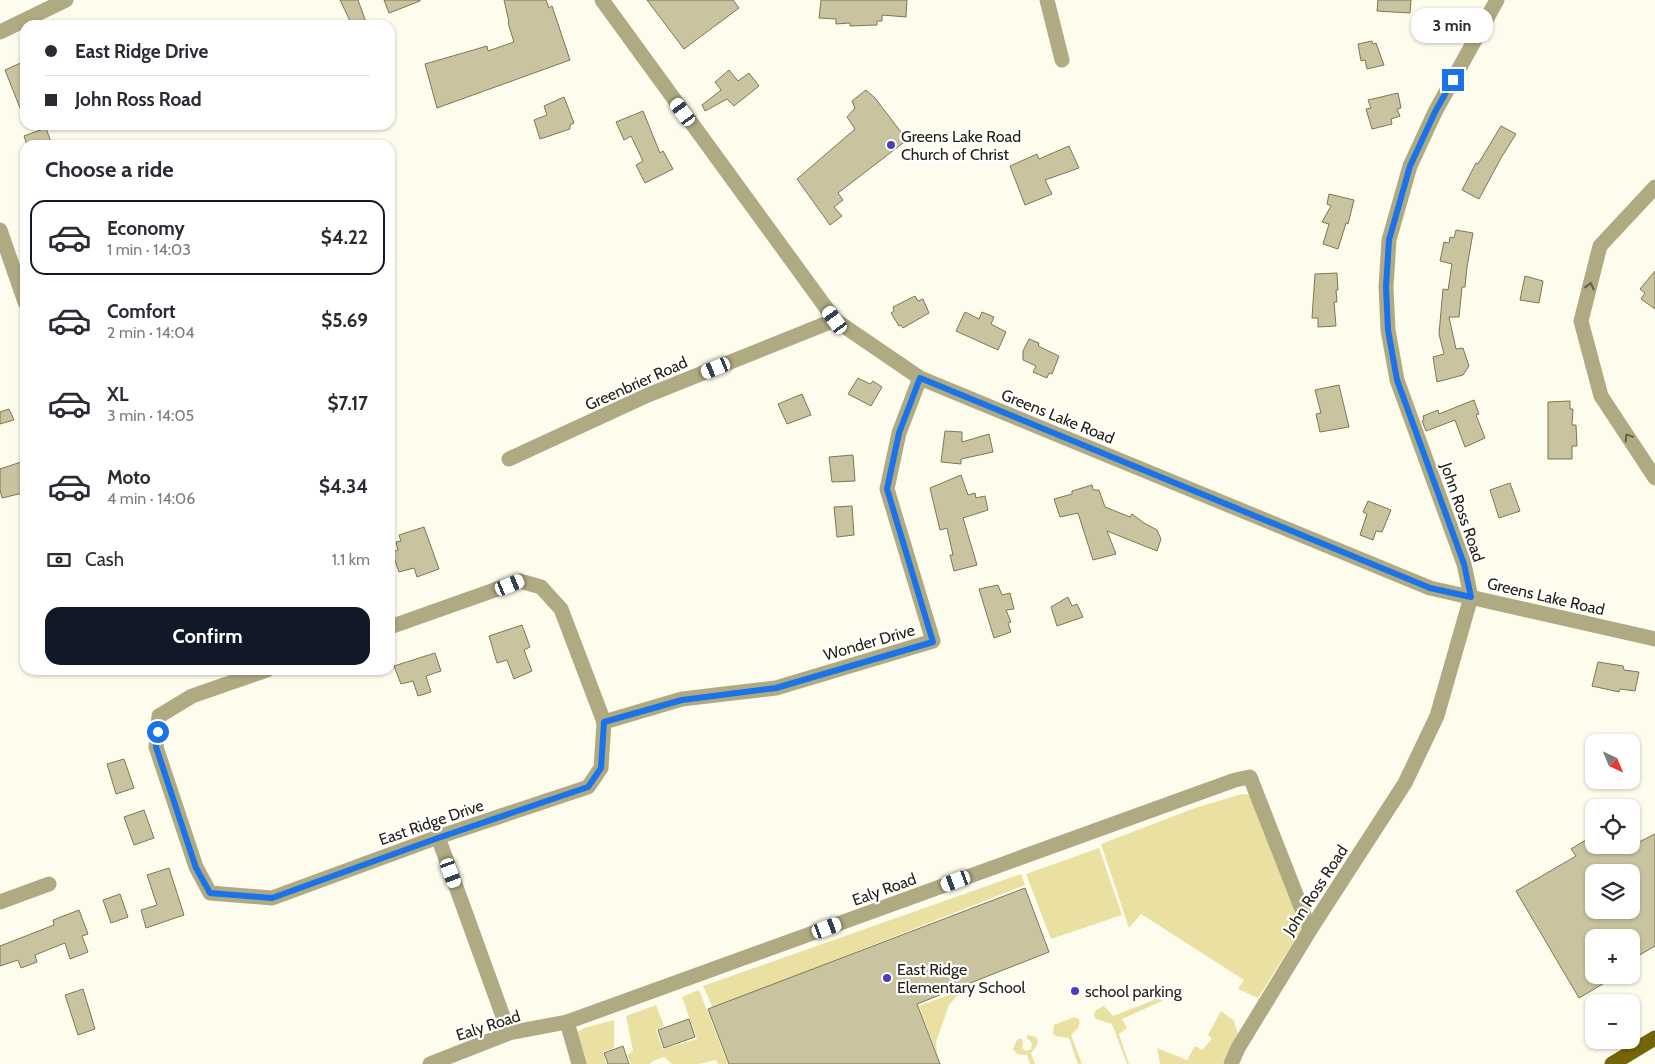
<!DOCTYPE html>
<meta charset="utf-8">
<style>
body{margin:0;font-family:Cabin,sans-serif;background:#f7f7f7;color:#2b2b33;height:100vh;display:flex;flex-direction:column;font-size:19px;white-space:nowrap}
*{box-sizing:border-box;margin:0}
p{font-size:16px;color:#7c7c81}
.icon{flex:none;width:28px;height:28px;fill:none;stroke:currentColor;stroke-width:2;stroke-linecap:round;stroke-linejoin:round}
.map{position:relative;flex:1;overflow:hidden}
.drawer{position:absolute;left:20px;top:140px;width:375px;height:535px;display:flex;flex-direction:column;background:#fff;border-radius:15px;box-shadow:0 1px 4px #0004}
.drawer>*{flex:none}
.guide{position:absolute;left:20px;top:20px;width:375px;height:110px;border-radius:15px;box-shadow:0 1px 4px #0004;display:grid;align-content:center;height:110px;padding:0 25px;background:#fff}
.needle{width:32px;rotate:136deg}
.tools{position:absolute;left:1585px;top:734px;display:grid;gap:10px}
.tools a{display:grid;place-items:center;width:55px;height:55px;border-radius:10px;background:#fff;box-shadow:0 1px 4px #0004;font-size:25px}
.end{position:absolute;width:22px;height:22px;margin:-11px;border:6px solid #1a73e8;background:#fff;box-shadow:0 0 0 2px #fff}
.from{border-radius:50%}
.bubble{position:absolute;height:35px;border-radius:15px;background:#fff;box-shadow:0 1px 4px #0004;font-size:16px;font-weight:800;line-height:35px;text-align:center}
.car{position:absolute;width:15px;height:30px;margin:-15px -8px;border-radius:6px;box-shadow:0 0 4px 1px #0007;background:linear-gradient(#fff 24%,#345 0 40%,#fff 0 76%,#345 0 86%,#fff 0)}
.guide b{display:flex;align-items:center;gap:18px;height:48px;font-size:19px}
.guide b+b{border-top:1px solid #e1e1e2}
.guide i{width:12px;height:12px;background:#2b2b33}
ul{padding:0;list-style:none}
li{display:flex;align-items:center;gap:15px;height:75px;margin:0 10px 8px;padding:0 15px;border:2px solid transparent;border-radius:15px}
li div{flex:1}
li b{display:block;font-size:19px}
li em{font-style:normal;font-weight:800}
li.current{border-color:#111827}
li>.icon{width:45px;height:45px;stroke-width:1.5}
h2{padding:0 25px;font-size:22px;line-height:60px}
.pay{display:flex;align-items:center;gap:12px;height:55px;padding:0 25px;font-size:19px}
.pay p{margin-inline-start:auto}
.cta{display:flex;gap:10px;margin-top:auto;padding:10px 25px}
.cta a{flex:1;height:58px;border-radius:15px;background:#111827;color:#fff;font-size:20px;font-weight:800;line-height:58px;text-align:center}
.map>svg:first-child{display:block}
.green{fill:#eae0a2}
.building{fill:#c9c49f;stroke:#7d7755;fill-rule:evenodd}
.lines{fill:none;stroke-linecap:round;stroke-linejoin:round}
.minor{stroke:#b0aa83;stroke-width:15}
.major{stroke:#72650a;stroke-width:15}
.oneway{stroke:#646046}
.route{stroke:#1a73e8;stroke-width:6}
.poi-dot{fill:#493fb6;stroke:#fff;stroke-width:2}
.labels{text-anchor:middle;stroke-width:4.5;stroke-linejoin:round;paint-order:stroke}
.poi-label{font-size:16px;fill:#252315;stroke:#fff;text-anchor:start}
.street-label{font-size:16px;fill:#252315;stroke:#fff}
</style>
<div class="map">
<svg width="1655" height="1064" viewBox="0 0 1655 1064">
<rect width="100%" height="100%" fill="#fefced"/>
<!-- green -->
<g class="green">
<path d="M 1242,794 L 1249,795 L 1255,799 L 1303,927 L 1258,998 L 1238,989 L 1244,980 L 1141,914 L 1129,928 L 1101,844 L 1195,808 Z"/>
<path d="M 1099,848 L 1122,915 L 1051,939 L 1026,874 Z"/>
<path d="M 1021,874 L 1025,885 L 713,1008 L 703,986 Z"/>
<path d="M 1157,986 L 1162,1001 L 1122,1019 L 1127,1028 L 1119,1034 L 1129,1064 L 1127,1064 L 1112,1024 L 1096,1019 L 1094,1016 L 1095,1011 L 1103,1006 L 1106,1008 L 1113,1016 L 1154,1000 L 1150,990 Z"/>
<path d="M 699,990 L 728,1064 L 718,1064 L 716,1060 L 699,1064 L 672,1064 L 664,1057 L 653,1061 L 650,1064 L 631,1064 L 627,1055 L 633,1051 L 626,1016 L 656,1005 L 664,1026 L 656,1030 L 663,1049 L 697,1039 L 682,997 Z"/>
<path d="M 962,990 L 949,1005 L 936,1042 L 937,1054 L 919,1006 Z"/>
<path d="M 1221,1011 L 1234,1021 L 1238,1034 L 1223,1064 L 1160,1064 L 1157,1048 L 1187,1060 L 1195,1046 L 1202,1050 L 1212,1039 L 1208,1035 Z"/>
<path d="M 1074,1017 L 1079,1019 C 1081,1027 1076,1030 1071,1035 L 1082,1064 L 1078,1064 L 1069,1038 L 1055,1036 L 1053,1033 L 1054,1025 Z"/>
<path d="M 614,1020 L 614,1048 L 603,1052 L 606,1064 L 584,1064 L 576,1033 L 584,1028 Z"/>
<path d="M 1027,1035 L 1036,1037 C 1040,1043 1035,1048 1031,1053 L 1035,1064 L 1030,1064 L 1027,1055 L 1017,1054 L 1013,1049 L 1017,1040 L 1021,1038 L 1023,1042 L 1022,1048 L 1026,1051 L 1031,1049 L 1032,1044 L 1030,1040 L 1027,1039 Z"/>
</g>
<!-- building -->
<g class="building">
<path d="M 340,0 L 358,0 L 367,25 L 352,25 Z"/>
<path d="M 384,0 L 420,0 L 420,1 L 389,13 Z"/>
<path d="M 504,0 L 546,0 L 549,8 L 552,6 L 570,60 L 437,108 L 425,64 L 487,46 L 488,51 L 514,42 L 508,23 L 509,22 Z"/>
<path d="M 647,0 L 733,0 L 739,8 L 684,49 Z"/>
<path d="M 821,0 L 907,0 L 906,17 L 882,15 L 882,21 L 877,21 L 877,25 L 850,26 L 850,23 L 836,24 L 836,19 L 819,18 Z"/>
<path d="M 1378,0 L 1411,0 L 1410,13 L 1377,11 Z"/>
<path d="M 1372,41 L 1373,44 L 1376,43 L 1384,65 L 1367,69 L 1365,60 L 1361,61 L 1358,44 Z"/>
<path d="M 25,61 L 25,118 L 24,118 L 5,70 Z"/>
<path d="M 729,70 L 738,81 L 749,73 L 759,86 L 734,106 L 727,99 L 705,111 L 702,105 L 721,90 L 715,82 Z"/>
<path d="M 866,90 L 875,98 L 907,140 L 838,193 L 843,200 L 834,207 L 842,216 L 830,225 L 797,179 L 855,129 L 847,117 L 855,108 L 852,101 Z"/>
<path d="M 1398,93 L 1401,108 L 1397,109 L 1400,116 L 1391,119 L 1392,124 L 1372,129 L 1366,109 L 1371,108 L 1368,100 Z"/>
<path d="M 564,97 L 574,123 L 570,125 L 570,129 L 540,139 L 534,120 L 547,115 L 544,106 Z"/>
<path d="M 643,111 L 660,153 L 663,151 L 673,169 L 645,183 L 636,165 L 643,161 L 631,136 L 624,140 L 616,122 Z"/>
<path d="M 1501,126 L 1516,134 L 1501,158 L 1479,199 L 1462,190 L 1476,163 L 1478,164 Z"/>
<path d="M 46,128 L 52,145 L 27,145 L 24,136 Z"/>
<path d="M 1069,146 L 1079,168 L 1045,180 L 1052,194 L 1025,205 L 1010,166 L 1037,154 L 1039,159 Z"/>
<path d="M 1329,194 L 1354,200 L 1348,224 L 1346,223 L 1338,249 L 1323,244 L 1329,224 L 1322,222 L 1331,206 L 1327,204 Z"/>
<path d="M 1456,230 L 1473,233 L 1467,267 L 1465,287 L 1462,287 L 1459,317 L 1449,317 L 1456,349 L 1463,348 L 1469,366 L 1463,375 L 1437,382 L 1433,357 L 1444,354 L 1439,334 L 1443,289 L 1448,290 L 1452,264 L 1440,261 L 1444,242 L 1449,243 L 1450,237 L 1454,238 Z"/>
<path d="M 1655,271 L 1655,309 L 1641,299 L 1645,293 L 1640,289 Z"/>
<path d="M 1337,273 L 1338,290 L 1336,290 L 1337,302 L 1334,302 L 1336,326 L 1318,327 L 1318,318 L 1312,318 L 1315,274 Z"/>
<path d="M 1525,276 L 1543,281 L 1539,303 L 1520,300 Z"/>
<path d="M 915,296 L 918,301 L 923,299 L 929,313 L 903,328 L 901,325 L 899,326 L 891,313 L 894,311 L 893,307 Z"/>
<path d="M 965,312 L 979,319 L 982,312 L 994,317 L 991,324 L 1006,332 L 998,350 L 956,331 Z"/>
<path d="M 1029,339 L 1039,343 L 1038,346 L 1059,356 L 1052,374 L 1049,373 L 1047,378 L 1033,372 L 1036,366 L 1023,360 L 1023,351 Z"/>
<path d="M 858,378 L 870,384 L 873,381 L 882,387 L 871,406 L 848,394 Z"/>
<path d="M 1339,385 L 1349,427 L 1320,432 L 1316,414 L 1321,413 L 1315,390 Z"/>
<path d="M 802,394 L 811,415 L 787,424 L 778,404 Z"/>
<path d="M 1474,400 L 1479,414 L 1476,415 L 1485,438 L 1465,447 L 1455,420 L 1426,431 L 1422,421 L 1424,420 L 1423,416 L 1438,410 L 1439,414 Z"/>
<path d="M 1570,401 L 1570,409 L 1573,409 L 1572,425 L 1576,425 L 1577,446 L 1572,446 L 1572,459 L 1548,459 L 1548,402 Z"/>
<path d="M 9,409 L 14,420 L 0,424 L 0,412 Z"/>
<path d="M 945,431 L 962,432 L 962,442 L 989,434 L 993,452 L 961,459 L 961,464 L 941,462 Z"/>
<path d="M 853,455 L 855,481 L 832,482 L 829,457 Z"/>
<path d="M 21,462 L 25,481 L 25,488 L 23,490 L 23,493 L 2,498 L 0,490 L 0,469 Z"/>
<path d="M 961,475 L 968,495 L 975,493 L 976,498 L 985,496 L 988,510 L 963,518 L 977,565 L 954,571 L 950,555 L 953,555 L 947,528 L 940,530 L 930,488 Z"/>
<path d="M 1510,483 L 1520,511 L 1499,518 L 1490,490 Z"/>
<path d="M 1092,485 L 1093,490 L 1099,490 L 1105,507 L 1130,517 L 1132,514 L 1144,523 L 1157,530 L 1161,539 L 1157,551 L 1107,531 L 1116,554 L 1093,560 L 1078,513 L 1060,517 L 1054,499 L 1072,494 L 1072,491 Z"/>
<path d="M 1368,501 L 1391,510 L 1382,532 L 1376,531 L 1373,540 L 1360,535 L 1367,514 L 1363,512 Z"/>
<path d="M 852,506 L 854,535 L 837,537 L 834,507 Z"/>
<path d="M 424,527 L 439,569 L 417,577 L 414,568 L 399,572 L 392,552 L 398,550 L 396,542 L 401,541 L 399,535 Z"/>
<path d="M 998,585 L 1002,595 L 1010,593 L 1014,609 L 1006,610 L 1011,622 L 1008,623 L 1011,632 L 994,638 L 979,589 Z"/>
<path d="M 1068,597 L 1072,606 L 1077,604 L 1083,617 L 1057,626 L 1051,607 Z"/>
<path d="M 522,625 L 530,647 L 524,650 L 532,671 L 514,679 L 507,660 L 497,663 L 489,636 Z"/>
<path d="M 435,653 L 441,671 L 426,676 L 431,692 L 418,696 L 413,681 L 401,684 L 394,666 Z"/>
<path d="M 1598,662 L 1623,666 L 1624,670 L 1639,672 L 1635,691 L 1620,689 L 1619,692 L 1592,686 Z"/>
<path d="M 124,759 L 134,788 L 116,794 L 107,764 Z"/>
<path d="M 144,810 L 154,838 L 134,845 L 124,817 Z"/>
<path d="M 1655,834 L 1655,946 L 1631,960 L 1631,938 L 1594,938 L 1594,975 L 1618,975 L 1579,998 L 1516,891 L 1576,856 L 1571,849 L 1594,835 L 1594,845 L 1620,845 L 1623,850 ZM 1594,872 L 1631,872 L 1631,910 L 1594,910 Z"/>
<path d="M 169,868 L 184,915 L 146,928 L 141,910 L 157,905 L 147,875 Z"/>
<path d="M 1025,888 L 1049,952 L 917,1004 L 940,1064 L 729,1064 L 708,1009 Z"/>
<path d="M 120,894 L 128,917 L 111,923 L 103,900 Z"/>
<path d="M 79,910 L 88,934 L 82,936 L 88,952 L 70,959 L 65,943 L 35,955 L 37,962 L 21,968 L 18,960 L 0,966 L 0,946 L 54,925 L 53,920 Z"/>
<path d="M 83,989 L 95,1029 L 78,1035 L 65,995 Z"/>
<path d="M 689,1019 L 695,1037 L 664,1048 L 658,1030 Z"/>
<path d="M 623,1046 L 629,1064 L 608,1064 L 604,1053 Z"/>
</g>
<g class="lines">
<!-- minor -->
<g class="minor">
<path d="M 602,0 L 835,320 L 920,378 L 1430,588 L 1655,639"/>
<path d="M 1047,0 L 1062,60"/>
<path d="M 0,32 L 66,0"/>
<path d="M 1655,187 L 1600,246 L 1581,321 L 1601,396 L 1655,478"/>
<path d="M 0,230 L 25,302"/>
<path d="M 509,459 L 648,395 L 835,320"/>
<path d="M 267,670 L 192,696 L 159,716 L 156,747 L 196,867 L 210,893 L 272,898 L 438,837 L 588,787 L 601,768 L 604,722 L 561,609 L 541,587 L 520,581 L 390,627"/>
<path d="M 604,722 L 682,699 L 776,688 L 933,641 L 887,489 L 899,433 L 920,378"/>
<path d="M 438,837 L 509,1033"/>
<path d="M 0,902 L 49,884"/>
<path d="M 567,1022 L 579,1064"/>
<path d="M 430,1064 L 509,1033 L 567,1022 L 1235,780 L 1250,777 L 1310,930"/>
<path d="M 1231,1064 L 1238,1048 L 1310,930 L 1405,783 L 1437,716 L 1471,597 L 1464,564 L 1397,380 L 1388,330 L 1386,287 L 1389,240 L 1410,166 L 1435,112 L 1497,0"/>
</g>
<!-- major -->
<path class="major" d="M 1612,1064 L 1655,1038"/>
</g>
<!-- one-way arrows -->
<defs><path id="oneway-chevron" d="M-2-3.5L2.5 0L-2 3.5" fill="none" stroke-width="1.6" stroke-linecap="round" stroke-linejoin="round" transform="scale(1.25)"/></defs>
<g class="oneway">
<use href="#oneway-chevron" transform="translate(1590 286) rotate(-76)"/>
<use href="#oneway-chevron" transform="translate(1628 437) rotate(-123)"/>
</g>
<g class="lines">
<!-- route -->
<path class="route" d="M 158,732 L 156,747 L 196,868 L 210,893 L 272,898 L 438,838 L 588,787 L 601,768 L 604,722 L 682,700 L 776,688 L 933,642 L 887,489 L 899,433 L 920,378 L 1430,588 L 1471,597 L 1464,564 L 1397,380 L 1388,330 L 1386,287 L 1389,240 L 1410,166 L 1435,112 L 1453,80"/>
</g>
<!-- markers -->
<g class="poi-dot">
<circle cx="891" cy="145" r="5"/>
<circle cx="887" cy="978" r="5"/>
<circle cx="1075" cy="991" r="5"/>
</g>
<g class="labels">
<!-- poi labels -->
<g class="poi-label">
<text x="901" y="142">Greens Lake Road<tspan x="901" dy="18">Church of Christ</tspan></text>
<text x="897" y="975">East Ridge<tspan x="897" dy="18">Elementary School</tspan></text>
<text x="1085" y="997">school parking</text>
</g>
<!-- street labels -->
<g class="street-label">
<text transform="translate(636 383) rotate(-24)" y="6">Greenbrier Road</text>
<text transform="translate(1058 416) rotate(22)" y="6">Greens Lake Road</text>
<text transform="translate(1463 512) rotate(71)" y="6">John Ross Road</text>
<text transform="translate(1546 596) rotate(13)" y="6">Greens Lake Road</text>
<text transform="translate(869 642) rotate(-16)" y="6">Wonder Drive</text>
<text transform="translate(431 822) rotate(-19)" y="6">East Ridge Drive</text>
<text transform="translate(884 889) rotate(-20)" y="6">Ealy Road</text>
<text transform="translate(1315 890) rotate(-57)" y="6">John Ross Road</text>
<text transform="translate(488 1025) rotate(-18)" y="6">Ealy Road</text>
</g>
</g>
</svg>
<div class="tools">
<a><svg class="needle" viewBox="-14 -14 28 28"><path d="M0-13l5 13h-10z" fill="#e53935"/><path d="M0 13l5-13h-10z" fill="#7c7c81"/></svg></a>
<a><svg class="icon" aria-label="locate" viewBox="0 0 24 24"><circle cx="12" cy="12" r="6"/><path d="M12 2v4M12 18v4M2 12h4M18 12h4"/></svg></a>
<a><svg class="icon" aria-label="layers" viewBox="0 0 24 24"><path d="M12 4l9 5-9 5-9-5zM3 14l9 5 9-5"/></svg></a>
<a>+</a>
<a>−</a>
</div>
<i class="end from" style="left:158px;top:732px"></i>
<i class="end" style="left:1453px;top:80px"></i>
<div class="bubble" style="left:1411px;top:8px;width:82px">3 min</div>
<i class="car" style="left:683px;top:112px;rotate:324deg"></i>
<i class="car" style="left:835px;top:320px;rotate:324deg"></i>
<i class="car" style="left:716px;top:368px;rotate:248deg"></i>
<i class="car" style="left:510px;top:585px;rotate:68deg"></i>
<i class="car" style="left:451px;top:873px;rotate:160deg"></i>
<i class="car" style="left:956px;top:881px;rotate:250deg"></i>
<i class="car" style="left:827px;top:928px;rotate:70deg"></i>
<div class="guide">
<b><i class="from"></i>East Ridge Drive</b>
<b><i></i>John Ross Road</b>
</div>
<section class="drawer">
<h2>Choose a ride</h2>
<ul>
<li class="current"><svg class="icon" aria-label="car" viewBox="0 0 24 24"><path d="M5 17H2v-5l4-1 3-4h7l3 4 3 1v5h-3M9 17h6M6 11h13"/><circle cx="7" cy="17" r="2"/><circle cx="17" cy="17" r="2"/></svg><div><b>Economy</b><p>1 min · 14:03</p></div><em>$4.22</em></li>
<li><svg class="icon" aria-label="car" viewBox="0 0 24 24"><path d="M5 17H2v-5l4-1 3-4h7l3 4 3 1v5h-3M9 17h6M6 11h13"/><circle cx="7" cy="17" r="2"/><circle cx="17" cy="17" r="2"/></svg><div><b>Comfort</b><p>2 min · 14:04</p></div><em>$5.69</em></li>
<li><svg class="icon" aria-label="car" viewBox="0 0 24 24"><path d="M5 17H2v-5l4-1 3-4h7l3 4 3 1v5h-3M9 17h6M6 11h13"/><circle cx="7" cy="17" r="2"/><circle cx="17" cy="17" r="2"/></svg><div><b>XL</b><p>3 min · 14:05</p></div><em>$7.17</em></li>
<li><svg class="icon" aria-label="car" viewBox="0 0 24 24"><path d="M5 17H2v-5l4-1 3-4h7l3 4 3 1v5h-3M9 17h6M6 11h13"/><circle cx="7" cy="17" r="2"/><circle cx="17" cy="17" r="2"/></svg><div><b>Moto</b><p>4 min · 14:06</p></div><em>$4.34</em></li>
</ul>
<div class="pay"><svg class="icon" aria-label="cash" viewBox="0 0 24 24"><path d="M3 7h18v10H3z"/><circle cx="12" cy="12" r="2"/></svg>Cash<p>1.1 km</p></div>
<div class="cta"><a>Confirm</a></div>
</section>
</div>
